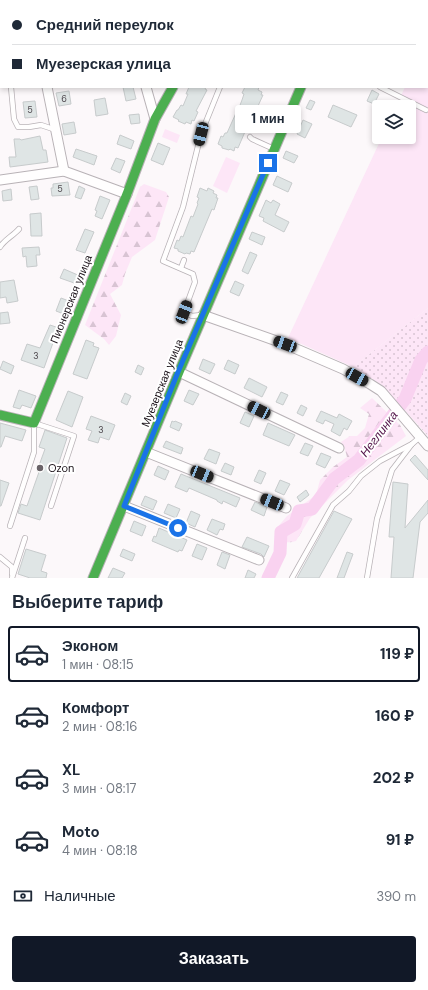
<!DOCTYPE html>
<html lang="ru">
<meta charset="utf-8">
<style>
body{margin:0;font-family:"DM Sans",sans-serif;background:#f2f2f3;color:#1f2937;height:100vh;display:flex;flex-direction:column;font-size:15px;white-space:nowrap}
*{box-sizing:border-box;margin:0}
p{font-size:13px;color:#747a83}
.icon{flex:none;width:22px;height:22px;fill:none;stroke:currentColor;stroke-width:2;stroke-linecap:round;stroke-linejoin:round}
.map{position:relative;height:578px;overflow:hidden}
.sheet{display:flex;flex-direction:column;background:#fff;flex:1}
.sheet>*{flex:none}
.guide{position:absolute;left:0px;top:0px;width:428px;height:88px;box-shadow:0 2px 6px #0003;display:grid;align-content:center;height:88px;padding:0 12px;background:#fff}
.buttons{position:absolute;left:372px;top:100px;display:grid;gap:8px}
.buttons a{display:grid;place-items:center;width:44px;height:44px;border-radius:4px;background:#fff;box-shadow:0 2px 6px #0003;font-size:20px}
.end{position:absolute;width:18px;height:18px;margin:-9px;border:5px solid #1a73e8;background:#fff;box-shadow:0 0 0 2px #fff}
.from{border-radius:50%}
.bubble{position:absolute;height:28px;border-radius:4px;background:#fff;box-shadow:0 2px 6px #0003;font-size:13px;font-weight:800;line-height:28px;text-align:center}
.car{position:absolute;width:12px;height:24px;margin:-12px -6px;border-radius:5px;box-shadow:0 0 3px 1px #0007;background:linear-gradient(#222 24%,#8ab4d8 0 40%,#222 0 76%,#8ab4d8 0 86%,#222 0)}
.guide b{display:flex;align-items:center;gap:14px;height:38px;font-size:15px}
.guide b+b{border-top:1px solid #e0e1e3}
.guide i{width:10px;height:10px;background:#1f2937}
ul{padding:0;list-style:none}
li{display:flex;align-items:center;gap:12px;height:56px;margin:0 8px 6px;padding:0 4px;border:2px solid transparent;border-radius:4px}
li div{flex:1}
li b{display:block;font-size:15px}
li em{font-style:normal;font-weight:800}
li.on{border-color:#111827}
li>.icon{width:36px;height:36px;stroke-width:1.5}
h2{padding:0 12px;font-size:18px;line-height:48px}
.pay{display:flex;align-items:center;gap:10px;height:44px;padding:0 12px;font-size:15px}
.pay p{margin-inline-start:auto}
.action{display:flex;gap:8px;margin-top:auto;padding:8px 12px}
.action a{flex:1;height:46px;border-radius:4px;background:#111827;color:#fff;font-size:16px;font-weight:800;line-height:46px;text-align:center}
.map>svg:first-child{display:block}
.grass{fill:url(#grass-dots)}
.forest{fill:url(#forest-firs)}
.green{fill:#fde6f7}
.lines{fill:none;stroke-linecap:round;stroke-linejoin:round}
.river{stroke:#f9d2f0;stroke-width:13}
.building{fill:#dfe5e5;stroke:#c7cbcc}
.lane-casing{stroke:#b8b2b6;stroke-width:6}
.street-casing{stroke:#b8b2b6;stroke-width:11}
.fast-casing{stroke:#b8b2b6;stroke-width:11}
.lane{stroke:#fffefe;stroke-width:4.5}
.street{stroke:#fffefe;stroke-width:9}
.fast{stroke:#4caf50;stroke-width:9}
.route{stroke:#1a73e8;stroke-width:5}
.poi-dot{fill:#6a6368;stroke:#fff;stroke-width:1.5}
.labels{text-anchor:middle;stroke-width:4;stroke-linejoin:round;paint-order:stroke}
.number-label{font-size:9px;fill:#4e484e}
.street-label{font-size:11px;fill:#1c131a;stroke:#fff}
.poi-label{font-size:11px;fill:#1c131a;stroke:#fff;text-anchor:start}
.water-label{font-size:12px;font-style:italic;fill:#511248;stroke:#fff}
</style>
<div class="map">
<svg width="428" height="578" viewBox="0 0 428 578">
<defs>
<pattern id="grass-dots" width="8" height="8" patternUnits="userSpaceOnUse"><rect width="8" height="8" fill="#fde6f7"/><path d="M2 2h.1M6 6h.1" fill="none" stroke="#d8c4d3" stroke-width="1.8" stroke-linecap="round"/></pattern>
<pattern id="forest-firs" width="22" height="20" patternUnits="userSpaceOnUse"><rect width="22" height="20" fill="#fde6f7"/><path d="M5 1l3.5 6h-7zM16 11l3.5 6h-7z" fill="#d8c4d3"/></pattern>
</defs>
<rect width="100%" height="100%" fill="#fcf8fa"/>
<!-- grass -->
<path class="grass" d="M 428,308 L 428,436 L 382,385 L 353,367 Z"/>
<!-- forest -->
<g class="forest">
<path d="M 144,184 L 166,192 L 169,197 L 155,240 L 132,257 L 125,274 L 122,285 L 110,294 L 121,315 L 116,336 L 109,345 L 104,339 L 85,325 L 140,187 Z"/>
<path d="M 372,398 L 400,425 L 406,436 L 348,480 L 310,518 L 296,541 C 283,545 283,540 276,529 L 287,516 L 316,495 L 320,480 L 333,467 L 347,457 L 344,446 L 341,442 L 350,436 L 357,436 L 365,428 L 369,414 L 360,408 Z"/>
</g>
<!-- green -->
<g class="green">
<path d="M 428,38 L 428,308 L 353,367 L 288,338 L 382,137 L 409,137 L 409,107 L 396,107 L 405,87 L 427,87 Z"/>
<path d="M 165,129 L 180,135 L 177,143 L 162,137 Z"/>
<path d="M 226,157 L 240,163 L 227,193 L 213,186 Z"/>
</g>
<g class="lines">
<!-- river -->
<path class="river" d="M 268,578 L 280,553 L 281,532 L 295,524 L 299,511 L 312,509 L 334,479 L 359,460 L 405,399 L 421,360 L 428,352"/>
</g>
<!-- building -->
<g class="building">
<path d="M 123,87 L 133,87 L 136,99 L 126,101 Z"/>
<path d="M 189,87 L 206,87 L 205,89 L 207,90 L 196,111 L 198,112 L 194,121 L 192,120 L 191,124 L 186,122 L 185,124 L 178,121 L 179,120 L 173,117 L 177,110 L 178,110 L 181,105 L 183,106 L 188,94 L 186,94 Z"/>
<path d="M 245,87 L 259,87 L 258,90 L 262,92 L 261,95 L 263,95 L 258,106 L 256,106 L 238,148 L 235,147 L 234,151 L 230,149 L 229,150 L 222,148 L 222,146 L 218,144 L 221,136 L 223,137 L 225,133 L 227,133 L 236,113 L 237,113 L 242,100 L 244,94 L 242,93 Z"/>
<path d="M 372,90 L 379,94 L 374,104 L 367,101 Z"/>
<path d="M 69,91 L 71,104 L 59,106 L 56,93 Z"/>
<path d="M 105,98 L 108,114 L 96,116 L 94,100 Z"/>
<path d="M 310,100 L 315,102 L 311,110 L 306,108 Z"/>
<path d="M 35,101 L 37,117 L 25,118 L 23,102 Z"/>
<path d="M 333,105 L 357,115 L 351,127 L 328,117 Z"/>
<path d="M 139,114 L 140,123 L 131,124 L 129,115 Z"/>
<path d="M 303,120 L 312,124 L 305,138 L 297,134 Z"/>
<path d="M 74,122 L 76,133 L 64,135 L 62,124 Z"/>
<path d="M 120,135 L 134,141 L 131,149 L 117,144 Z"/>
<path d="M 40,136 L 43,150 L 46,150 L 48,162 L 10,167 L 9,157 L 16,157 L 14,139 L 20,139 L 21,140 Z"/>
<path d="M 158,143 L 170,148 L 163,165 L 151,160 Z"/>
<path d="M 76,149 L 97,156 L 94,165 L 73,157 Z"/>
<path d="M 286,151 L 298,156 L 294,163 L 283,158 Z"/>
<path d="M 116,158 L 125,161 L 120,173 L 111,169 Z"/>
<path d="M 277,176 L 292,183 L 288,192 L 273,185 Z"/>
<path d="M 68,182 L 70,195 L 52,196 L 51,188 L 53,188 L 53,184 Z"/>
<path d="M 37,186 L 39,199 L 31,200 L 29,187 Z"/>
<path d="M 79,186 L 85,189 L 81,199 L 75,197 Z"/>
<path d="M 200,188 L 207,191 L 208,188 L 214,191 L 213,193 L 217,195 L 216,198 L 218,198 L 214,210 L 212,209 L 194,252 L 191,251 L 190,254 L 186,253 L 185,254 L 178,251 L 178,249 L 174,248 L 177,240 L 179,241 L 181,236 L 183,237 L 191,216 L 193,217 L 198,204 L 197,203 L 199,198 L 197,197 Z"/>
<path d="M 11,189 L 12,200 L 3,201 L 2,191 Z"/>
<path d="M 100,196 L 110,200 L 102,219 L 95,216 L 97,211 L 95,210 Z"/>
<path d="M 266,200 L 271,203 L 273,200 L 280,204 L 275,215 L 289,222 L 284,232 L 263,221 L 264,218 L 259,216 Z"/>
<path d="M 41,213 L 42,236 L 31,236 L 30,214 Z"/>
<path d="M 85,229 L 94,232 L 85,253 L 76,250 Z"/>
<path d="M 252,232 L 265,237 L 262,245 L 249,239 Z"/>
<path d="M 39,247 L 40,255 L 36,255 L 37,266 L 27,267 L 26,256 L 23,257 L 22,248 Z"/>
<path d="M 250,252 L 257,255 L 248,274 L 242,271 Z"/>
<path d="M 64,269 L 80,276 L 77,284 L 60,278 Z"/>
<path d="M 14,280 L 18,301 L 7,303 L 6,297 L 0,298 L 0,282 Z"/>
<path d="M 235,281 L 244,285 L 239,296 L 230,292 Z"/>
<path d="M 61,298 L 69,301 L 64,314 L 56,311 Z"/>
<path d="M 8,312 L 10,323 L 0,324 L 0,313 Z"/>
<path d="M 50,325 L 59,328 L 58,332 L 59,333 L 56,341 L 54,340 L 44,368 L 21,360 L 27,344 L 40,348 Z"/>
<path d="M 86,340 L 94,343 L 93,346 L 99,348 L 87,379 L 73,374 Z"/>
<path d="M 203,359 L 215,364 L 210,374 L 199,369 Z"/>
<path d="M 228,360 L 239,365 L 235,374 L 224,369 Z"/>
<path d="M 3,361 L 14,366 L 11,374 L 0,369 Z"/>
<path d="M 138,365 L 144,368 L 141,375 L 135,372 Z"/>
<path d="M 249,378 L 267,387 L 262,397 L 244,388 Z"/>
<path d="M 19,390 L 36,396 L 31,408 L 22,405 L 20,409 L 13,407 Z"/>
<path d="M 189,390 L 199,394 L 193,405 L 184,401 Z"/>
<path d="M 68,391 L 83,397 L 72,427 L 56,420 Z"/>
<path d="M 281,392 L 288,395 L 283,405 L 276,402 Z"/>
<path d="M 125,393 L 131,396 L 127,405 L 121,402 Z"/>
<path d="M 301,405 L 307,408 L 303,416 L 297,413 Z"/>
<path d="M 321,411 L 337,418 L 339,414 L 352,421 L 347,430 L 344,428 L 340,436 L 331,431 L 334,424 L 325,420 L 323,424 L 316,421 Z"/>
<path d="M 245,412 L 254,416 L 249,427 L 240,423 Z"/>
<path d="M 91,416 L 115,425 L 109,440 L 100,437 L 98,443 L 88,440 L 92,431 L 86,429 Z"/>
<path d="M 172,421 L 174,422 L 175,421 L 182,424 L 179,431 L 170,427 Z"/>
<path d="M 0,423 L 26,430 L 22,441 L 5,436 L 1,447 L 0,447 Z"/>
<path d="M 268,423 L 295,435 L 289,446 L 263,435 Z"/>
<path d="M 45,430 L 67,438 L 40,520 L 18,513 L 21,504 L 27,506 L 39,472 L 37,471 L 45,449 L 39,447 Z"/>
<path d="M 166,441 L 183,448 L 181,454 L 163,447 Z"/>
<path d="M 305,443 L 313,446 L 308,456 L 300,453 Z"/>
<path d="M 209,449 L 220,453 L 216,464 L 204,459 Z"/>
<path d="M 321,453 L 331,457 L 325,468 L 316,464 Z"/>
<path d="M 415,455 L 428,470 L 428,480 L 410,460 Z"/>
<path d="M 225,463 L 234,467 L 231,475 L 221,471 Z"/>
<path d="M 158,466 L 169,471 L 165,480 L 154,475 Z"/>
<path d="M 259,470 L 266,473 L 261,484 L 254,481 Z"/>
<path d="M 181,474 L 240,498 L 236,507 L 223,501 L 222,504 L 217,501 L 217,500 L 189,488 L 187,492 L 175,487 Z"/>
<path d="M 0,480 L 9,483 L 1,506 L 0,506 Z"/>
<path d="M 280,480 L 290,484 L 284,495 L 275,491 Z"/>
<path d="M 393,482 L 408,484 L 405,528 L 428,500 L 428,513 L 420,522 L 413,578 L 391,578 L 394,537 L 389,537 Z"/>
<path d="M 306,490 L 309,495 L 300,502 L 297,497 Z"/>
<path d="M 145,496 L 157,501 L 153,510 L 141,505 Z"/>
<path d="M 255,502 L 267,507 L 264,516 L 251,510 Z"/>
<path d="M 168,504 L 180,509 L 176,518 L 164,513 Z"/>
<path d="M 191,511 L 200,515 L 195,527 L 186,523 Z"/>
<path d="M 334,511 L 352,519 L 319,578 L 297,578 Z"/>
<path d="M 212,519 L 225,524 L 223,530 L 220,529 L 217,535 L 207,530 Z"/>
<path d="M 134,521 L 146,526 L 142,536 L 130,531 Z"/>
<path d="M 159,528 L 187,540 L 182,551 L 179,550 L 178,552 L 152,541 L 154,536 L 156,537 Z"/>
<path d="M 247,537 L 269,546 L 264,557 L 261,554 L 242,547 Z"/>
<path d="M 197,544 L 207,548 L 202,560 L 192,556 Z"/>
<path d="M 26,549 L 46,555 L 41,571 L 47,573 L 46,578 L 30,578 L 18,574 Z"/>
<path d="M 123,549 L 135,554 L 132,561 L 120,556 Z"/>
<path d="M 222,552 L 230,555 L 225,569 L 217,565 Z"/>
<path d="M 347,552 L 353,554 L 344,578 L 337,578 Z"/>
<path d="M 113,568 L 125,573 L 122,578 L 108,578 Z"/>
<path d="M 248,570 L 256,574 L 254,578 L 245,578 Z"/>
</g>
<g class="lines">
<defs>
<g id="lane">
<path d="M 11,87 L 14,119 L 18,127 L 29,127 L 41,125 L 56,130"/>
<path d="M 380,87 L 426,110"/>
<path d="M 250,137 L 252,139 L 274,149"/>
<path d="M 0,247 C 5,239 13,236 19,229"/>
<path d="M 181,268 L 184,260"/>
<path d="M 201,315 L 192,316 L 184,312 L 195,282 L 193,274 L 163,261 L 183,207 L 201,134 L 220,87"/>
<path d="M 10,526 L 34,452 L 34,423 L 74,436 L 51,506"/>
<path d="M 0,557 L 12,567 L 12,574"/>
<path d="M 12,578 L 25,538"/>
<path d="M 292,578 L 333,505 L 349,491 L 361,476 L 380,461 L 412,444"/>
<path d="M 367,578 L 377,519 L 392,470 L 412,444 L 420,437"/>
</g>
<g id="street">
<path d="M 31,0 L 32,1"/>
<path d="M 130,0 L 131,1"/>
<path d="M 208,1 L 208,0"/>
<path d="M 0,21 L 1,21"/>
<path d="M 47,87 L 64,171"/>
<path d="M 146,87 L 155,119"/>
<path d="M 0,180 L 64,171 L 127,194"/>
<path d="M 203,315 L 285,344 L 343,369 L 370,384 L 381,391 L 428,446"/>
<path d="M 179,372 L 339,448"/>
<path d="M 146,452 L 286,508"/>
<path d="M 124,506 L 259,560"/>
</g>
<g id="fast">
<path d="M 352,0 L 352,1"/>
<path d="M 0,415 L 34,423 L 127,194 L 155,119 L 173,87"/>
<path d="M 93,578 L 179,372 L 301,87"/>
</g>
</defs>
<!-- lane casing -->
<use href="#lane" class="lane-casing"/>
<!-- street casing -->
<use href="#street" class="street-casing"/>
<!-- fast casing -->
<use href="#fast" class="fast-casing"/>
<!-- lane -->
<use href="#lane" class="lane"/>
<!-- street -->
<use href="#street" class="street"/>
<!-- fast -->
<use href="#fast" class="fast"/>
</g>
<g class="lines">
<!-- route -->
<path class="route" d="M 178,528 L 124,506 L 178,372 L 268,163"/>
</g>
<!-- markers -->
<circle class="poi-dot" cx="40" cy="468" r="4"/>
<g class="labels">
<!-- number labels -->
<g class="number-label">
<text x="64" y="102">6</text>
<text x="30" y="113">5</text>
<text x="60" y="192">5</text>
<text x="36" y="359">3</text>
<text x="101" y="433">3</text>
</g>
<!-- street labels -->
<g class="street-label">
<text transform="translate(71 299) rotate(-68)" y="4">Пионерская улица</text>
<text transform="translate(162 383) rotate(-68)" y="4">Муезерская улица</text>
</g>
<!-- poi labels -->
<g class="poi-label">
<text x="48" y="472">Ozon</text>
</g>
<!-- water labels -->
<g class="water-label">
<text transform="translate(379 434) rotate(-53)" y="4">Неглинка</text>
</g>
</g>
</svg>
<div class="buttons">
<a><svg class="icon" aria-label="layers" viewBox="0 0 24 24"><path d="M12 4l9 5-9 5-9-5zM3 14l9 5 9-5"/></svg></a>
</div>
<i class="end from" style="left:178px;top:528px"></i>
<i class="end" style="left:268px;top:163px"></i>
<div class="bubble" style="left:235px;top:105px;width:66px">1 мин</div>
<i class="car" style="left:201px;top:134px;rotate:194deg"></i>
<i class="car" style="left:184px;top:312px;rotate:21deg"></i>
<i class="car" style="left:285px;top:344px;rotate:290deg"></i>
<i class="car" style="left:357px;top:377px;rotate:119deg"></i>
<i class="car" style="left:259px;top:410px;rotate:296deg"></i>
<i class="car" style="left:202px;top:474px;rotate:112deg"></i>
<i class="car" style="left:272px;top:502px;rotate:292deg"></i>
<div class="guide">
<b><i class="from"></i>Средний переулок</b>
<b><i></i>Муезерская улица</b>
</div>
</div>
<section class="sheet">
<h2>Выберите тариф</h2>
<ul>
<li class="on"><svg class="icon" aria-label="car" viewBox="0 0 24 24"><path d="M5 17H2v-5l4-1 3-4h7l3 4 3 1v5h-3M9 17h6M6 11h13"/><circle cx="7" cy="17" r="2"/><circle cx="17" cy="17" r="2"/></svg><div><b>Эконом</b><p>1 мин · 08:15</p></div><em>119 ₽</em></li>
<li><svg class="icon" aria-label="car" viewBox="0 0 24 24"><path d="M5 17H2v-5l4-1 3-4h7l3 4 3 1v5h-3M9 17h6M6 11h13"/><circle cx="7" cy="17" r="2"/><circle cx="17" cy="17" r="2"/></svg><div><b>Комфорт</b><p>2 мин · 08:16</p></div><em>160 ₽</em></li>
<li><svg class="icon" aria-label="car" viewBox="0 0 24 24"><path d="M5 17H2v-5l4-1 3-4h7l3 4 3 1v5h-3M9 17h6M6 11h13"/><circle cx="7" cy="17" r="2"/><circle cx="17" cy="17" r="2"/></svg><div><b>XL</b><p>3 мин · 08:17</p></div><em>202 ₽</em></li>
<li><svg class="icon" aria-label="car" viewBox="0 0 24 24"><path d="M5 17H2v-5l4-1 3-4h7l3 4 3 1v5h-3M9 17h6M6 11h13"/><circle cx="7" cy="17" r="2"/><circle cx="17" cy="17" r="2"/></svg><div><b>Moto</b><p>4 мин · 08:18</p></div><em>91 ₽</em></li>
</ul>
<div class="pay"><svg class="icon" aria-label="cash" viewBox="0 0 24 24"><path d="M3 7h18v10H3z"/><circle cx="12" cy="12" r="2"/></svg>Наличные<p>390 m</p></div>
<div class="action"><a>Заказать</a></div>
</section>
